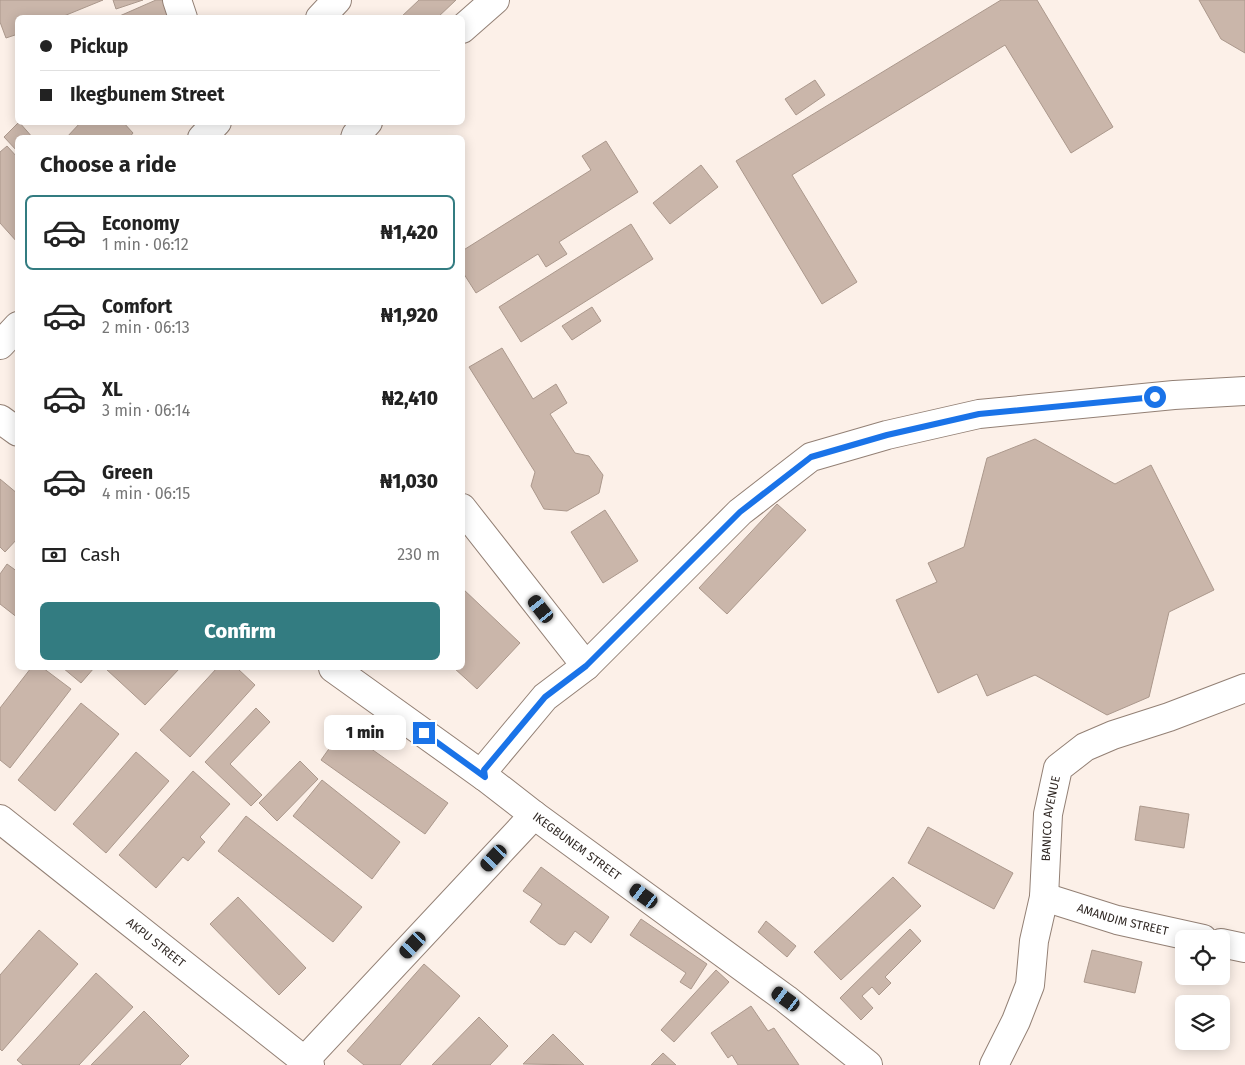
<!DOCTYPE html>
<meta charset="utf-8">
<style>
body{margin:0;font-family:"Fira Sans",sans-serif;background:#f6f6f6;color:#222;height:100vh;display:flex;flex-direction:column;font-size:19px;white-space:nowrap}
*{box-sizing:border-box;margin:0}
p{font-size:16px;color:#767676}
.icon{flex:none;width:28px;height:28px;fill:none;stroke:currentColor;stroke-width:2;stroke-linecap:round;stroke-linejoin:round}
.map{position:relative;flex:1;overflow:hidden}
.sheet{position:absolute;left:15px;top:135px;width:450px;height:535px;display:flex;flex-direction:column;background:#fff;border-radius:8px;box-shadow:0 2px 12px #0003}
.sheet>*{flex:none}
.guide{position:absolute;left:15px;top:15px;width:450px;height:110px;border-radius:8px;box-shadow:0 2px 12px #0003;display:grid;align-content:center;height:110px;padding:0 25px;background:#fff}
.fabs{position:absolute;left:1175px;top:930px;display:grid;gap:10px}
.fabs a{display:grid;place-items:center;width:55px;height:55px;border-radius:8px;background:#fff;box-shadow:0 2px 12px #0003;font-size:25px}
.end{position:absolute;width:22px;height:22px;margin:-11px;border:6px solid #1a73e8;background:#fff;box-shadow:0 0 0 2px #fff}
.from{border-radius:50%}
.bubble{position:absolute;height:35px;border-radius:8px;background:#fff;box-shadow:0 2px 12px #0003;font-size:16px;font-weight:800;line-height:35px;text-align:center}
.car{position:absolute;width:15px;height:30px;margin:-15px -8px;border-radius:6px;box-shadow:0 0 4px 1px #0007;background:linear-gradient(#222 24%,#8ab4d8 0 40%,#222 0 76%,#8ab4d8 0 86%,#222 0)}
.guide b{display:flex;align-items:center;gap:18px;height:48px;font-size:19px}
.guide b+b{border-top:1px solid #e0e0e0}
.guide i{width:12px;height:12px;background:#222}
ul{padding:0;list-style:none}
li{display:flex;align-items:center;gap:15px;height:75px;margin:0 10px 8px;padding:0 15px;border:2px solid transparent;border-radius:8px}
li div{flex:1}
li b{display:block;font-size:19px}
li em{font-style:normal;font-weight:800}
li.active{border-color:#337c81}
li>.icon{width:45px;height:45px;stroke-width:1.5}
h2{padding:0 25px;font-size:22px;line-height:60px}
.pay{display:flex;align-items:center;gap:12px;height:55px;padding:0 25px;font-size:19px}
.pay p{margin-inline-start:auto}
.button{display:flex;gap:10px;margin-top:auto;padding:10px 25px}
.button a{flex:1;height:58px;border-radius:8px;background:#337c81;color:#fff;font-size:20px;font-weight:800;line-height:58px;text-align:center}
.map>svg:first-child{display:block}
.building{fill:#cab6aa;stroke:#ab988c}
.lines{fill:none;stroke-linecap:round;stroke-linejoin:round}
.minor-casing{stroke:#938075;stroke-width:30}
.major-casing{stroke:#938075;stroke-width:30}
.minor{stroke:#fff;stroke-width:28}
.major{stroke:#fff;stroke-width:28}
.route{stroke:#1a73e8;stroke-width:6}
.labels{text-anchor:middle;stroke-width:5;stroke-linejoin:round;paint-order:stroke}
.street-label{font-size:12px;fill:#312925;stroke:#fff}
</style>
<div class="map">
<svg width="1245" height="1065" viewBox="0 0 1245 1065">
<rect width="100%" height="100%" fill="#fcf0e8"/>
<!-- building -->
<g class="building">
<path d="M 0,0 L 103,0 L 59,18 L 18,18 L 18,34 L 6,38 L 0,22 Z"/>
<path d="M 113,0 L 143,0 L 116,9 Z"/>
<path d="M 156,0 L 166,0 L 172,18 L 115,18 Z"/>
<path d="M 419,0 L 456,0 L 437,18 L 400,18 Z"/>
<path d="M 1001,0 L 1037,0 L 1113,127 L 1071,153 L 1005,45 L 792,175 L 857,282 L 822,304 L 736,161 Z"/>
<path d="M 1199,0 L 1245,0 L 1245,53 L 1221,39 Z"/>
<path d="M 815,80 L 825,95 L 796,115 L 785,99 Z"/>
<path d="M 19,122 L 33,138 L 18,138 L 18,152 L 4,137 Z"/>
<path d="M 81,122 L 123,122 L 133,133 L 129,138 L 66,138 Z"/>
<path d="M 606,141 L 638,192 L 559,242 L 567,254 L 546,267 L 538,254 L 476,293 L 462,271 L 462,251 L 591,170 L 582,156 Z"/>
<path d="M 7,146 L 18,158 L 18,243 L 0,223 L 0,152 Z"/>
<path d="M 701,165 L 718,187 L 670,224 L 653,203 Z"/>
<path d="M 631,224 L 653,259 L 521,342 L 499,307 Z"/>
<path d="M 592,307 L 601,321 L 572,340 L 562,326 Z"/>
<path d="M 502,348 L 533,399 L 556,384 L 567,403 L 550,414 L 575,453 L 589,456 L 603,475 L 599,493 L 567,511 L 544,509 L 531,486 L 535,472 L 469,367 Z"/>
<path d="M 1035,439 L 1115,484 L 1151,465 L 1214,590 L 1169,612 L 1149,697 L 1107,715 L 1035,675 L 987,696 L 977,674 L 938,693 L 896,600 L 937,582 L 928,563 L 964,547 L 987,458 Z"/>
<path d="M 0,479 L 18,494 L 18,538 L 5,552 L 0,547 Z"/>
<path d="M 777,504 L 806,530 L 727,614 L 699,588 Z"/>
<path d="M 605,510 L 638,561 L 603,583 L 571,532 Z"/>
<path d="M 7,564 L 18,572 L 18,618 L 0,604 L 0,574 Z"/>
<path d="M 462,588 L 520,643 L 477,689 L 454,668 L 462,668 Z"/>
<path d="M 31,668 L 43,668 L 71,689 L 10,768 L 0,760 L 0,708 Z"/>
<path d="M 63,668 L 94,668 L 81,683 Z"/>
<path d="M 108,668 L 180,668 L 145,705 L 106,669 Z"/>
<path d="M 217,668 L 237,668 L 255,685 L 190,757 L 160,730 Z"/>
<path d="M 81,703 L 119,734 L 55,811 L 18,780 Z"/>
<path d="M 256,708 L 270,722 L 230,764 L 262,795 L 251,806 L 205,762 Z"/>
<path d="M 343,729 L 448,803 L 425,834 L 321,760 Z"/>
<path d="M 136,752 L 169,781 L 106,853 L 73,824 Z"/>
<path d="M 300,761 L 318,779 L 277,821 L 259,803 Z"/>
<path d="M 193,771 L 230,804 L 200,837 L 205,842 L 188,861 L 183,857 L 156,888 L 119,855 Z"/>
<path d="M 322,780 L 400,842 L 372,879 L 293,816 Z"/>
<path d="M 1140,806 L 1189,814 L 1184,848 L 1135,840 Z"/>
<path d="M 246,816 L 362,907 L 333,942 L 218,851 Z"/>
<path d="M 928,827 L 1013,873 L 994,909 L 908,863 Z"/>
<path d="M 541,867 L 609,917 L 591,943 L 575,931 L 565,945 L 559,944 L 530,922 L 542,904 L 523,891 Z"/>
<path d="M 893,877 L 921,906 L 841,980 L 814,952 Z"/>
<path d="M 238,897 L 306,968 L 279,995 L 210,924 Z"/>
<path d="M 641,919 L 707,964 L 691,989 L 680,982 L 686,973 L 630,935 Z"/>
<path d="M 766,921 L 796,946 L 787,957 L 758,932 Z"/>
<path d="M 910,929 L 921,941 L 885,977 L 891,983 L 879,995 L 872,987 L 862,996 L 873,1008 L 861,1020 L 840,998 Z"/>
<path d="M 39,930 L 78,964 L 2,1051 L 0,1049 L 0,975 Z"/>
<path d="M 1092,950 L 1142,962 L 1135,993 L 1084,982 Z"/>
<path d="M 424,964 L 460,996 L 400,1065 L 364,1065 L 347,1051 Z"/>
<path d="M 716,970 L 729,982 L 674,1042 L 661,1030 Z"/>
<path d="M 96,973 L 133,1007 L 79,1065 L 23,1065 L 17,1060 Z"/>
<path d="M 751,1006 L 768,1031 L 774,1028 L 799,1065 L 738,1065 L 732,1055 L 728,1058 L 711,1033 Z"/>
<path d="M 144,1011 L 189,1056 L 180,1065 L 91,1065 Z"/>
<path d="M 479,1017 L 508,1046 L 490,1065 L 432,1065 Z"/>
<path d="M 553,1034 L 584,1065 L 523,1064 Z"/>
<path d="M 663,1053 L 676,1065 L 651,1065 Z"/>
</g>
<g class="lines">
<defs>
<g id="minor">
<path d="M 177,0 L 183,18"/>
<path d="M 462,29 L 495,0"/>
<path d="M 355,138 L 356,135 L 368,122"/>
<path d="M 0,419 L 18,432"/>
<path d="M 462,508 L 586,666"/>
<path id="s1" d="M 333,668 L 485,777 L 534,815 L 786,999 L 868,1065"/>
<path d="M 485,777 L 484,770 L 545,697 L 586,666 L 740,512 L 811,457 L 887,435 L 979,414 L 1174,395 L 1245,391"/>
<path id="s2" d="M 0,819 L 310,1065"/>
<path id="s3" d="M 1044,897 L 1117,920 L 1203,939"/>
<path d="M 1221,943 L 1245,948"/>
<path d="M 305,1060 L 534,815"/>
<path id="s4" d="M 994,1065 L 1016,1021 L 1030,985 L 1034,941 L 1044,897 L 1048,814 L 1058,768 L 1085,747 L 1113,735 L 1169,717 L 1245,688"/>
</g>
<g id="major">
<path d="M 320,18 L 337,0"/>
<path d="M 202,138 L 217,122"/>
<path d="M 0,345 L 18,326"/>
</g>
</defs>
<!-- minor casing -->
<use href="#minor" class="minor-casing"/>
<!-- major casing -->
<use href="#major" class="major-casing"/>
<!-- minor -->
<use href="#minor" class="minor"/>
<!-- major -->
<use href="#major" class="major"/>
</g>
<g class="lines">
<!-- route -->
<path class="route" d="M 424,733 L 485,777 L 484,770 L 545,697 L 586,666 L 740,512 L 811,457 L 887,435 L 979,414 L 1155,397"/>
</g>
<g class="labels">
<!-- street labels -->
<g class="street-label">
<text dy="4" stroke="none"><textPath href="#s4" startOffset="256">BANICO AVENUE</textPath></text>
<text dy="4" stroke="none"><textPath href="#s1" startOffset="302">IKEGBUNEM STREET</textPath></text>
<text dy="4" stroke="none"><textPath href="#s3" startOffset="82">AMANDIM STREET</textPath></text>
<text dy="4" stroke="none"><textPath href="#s2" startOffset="199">AKPU STREET</textPath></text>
</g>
</g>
</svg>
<div class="fabs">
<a><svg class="icon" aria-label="locate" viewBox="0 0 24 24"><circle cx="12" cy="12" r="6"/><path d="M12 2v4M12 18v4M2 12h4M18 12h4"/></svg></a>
<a><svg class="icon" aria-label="layers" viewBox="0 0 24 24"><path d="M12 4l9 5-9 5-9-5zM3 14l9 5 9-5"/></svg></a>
</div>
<i class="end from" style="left:1155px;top:397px"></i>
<i class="end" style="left:424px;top:733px"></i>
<div class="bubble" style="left:324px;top:715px;width:82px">1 min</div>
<i class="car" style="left:541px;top:609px;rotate:322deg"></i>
<i class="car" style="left:494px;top:858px;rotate:223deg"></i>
<i class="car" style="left:644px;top:896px;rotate:306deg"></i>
<i class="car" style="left:413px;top:945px;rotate:223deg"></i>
<i class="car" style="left:786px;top:999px;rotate:306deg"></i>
<div class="guide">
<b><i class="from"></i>Pickup</b>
<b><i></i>Ikegbunem Street</b>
</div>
<section class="sheet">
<h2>Choose a ride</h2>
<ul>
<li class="active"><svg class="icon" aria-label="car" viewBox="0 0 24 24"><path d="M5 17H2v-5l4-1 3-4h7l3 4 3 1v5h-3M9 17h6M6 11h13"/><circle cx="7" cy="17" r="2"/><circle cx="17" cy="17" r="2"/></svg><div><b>Economy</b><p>1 min · 06:12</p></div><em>₦1,420</em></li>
<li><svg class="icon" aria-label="car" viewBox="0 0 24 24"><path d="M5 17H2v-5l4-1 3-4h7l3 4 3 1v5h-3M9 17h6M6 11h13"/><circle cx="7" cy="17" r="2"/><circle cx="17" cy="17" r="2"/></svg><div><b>Comfort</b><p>2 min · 06:13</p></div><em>₦1,920</em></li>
<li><svg class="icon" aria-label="car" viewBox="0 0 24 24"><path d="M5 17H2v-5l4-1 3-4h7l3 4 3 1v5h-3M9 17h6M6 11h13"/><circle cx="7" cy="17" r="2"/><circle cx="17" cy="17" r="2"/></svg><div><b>XL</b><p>3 min · 06:14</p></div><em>₦2,410</em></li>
<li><svg class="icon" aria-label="car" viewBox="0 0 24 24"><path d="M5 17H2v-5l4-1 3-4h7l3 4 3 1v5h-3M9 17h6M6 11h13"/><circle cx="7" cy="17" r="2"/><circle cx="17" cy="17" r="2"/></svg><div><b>Green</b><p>4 min · 06:15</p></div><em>₦1,030</em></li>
</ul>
<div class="pay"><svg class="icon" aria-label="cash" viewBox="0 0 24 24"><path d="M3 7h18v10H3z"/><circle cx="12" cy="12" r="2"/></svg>Cash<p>230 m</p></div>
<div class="button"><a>Confirm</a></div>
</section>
</div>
